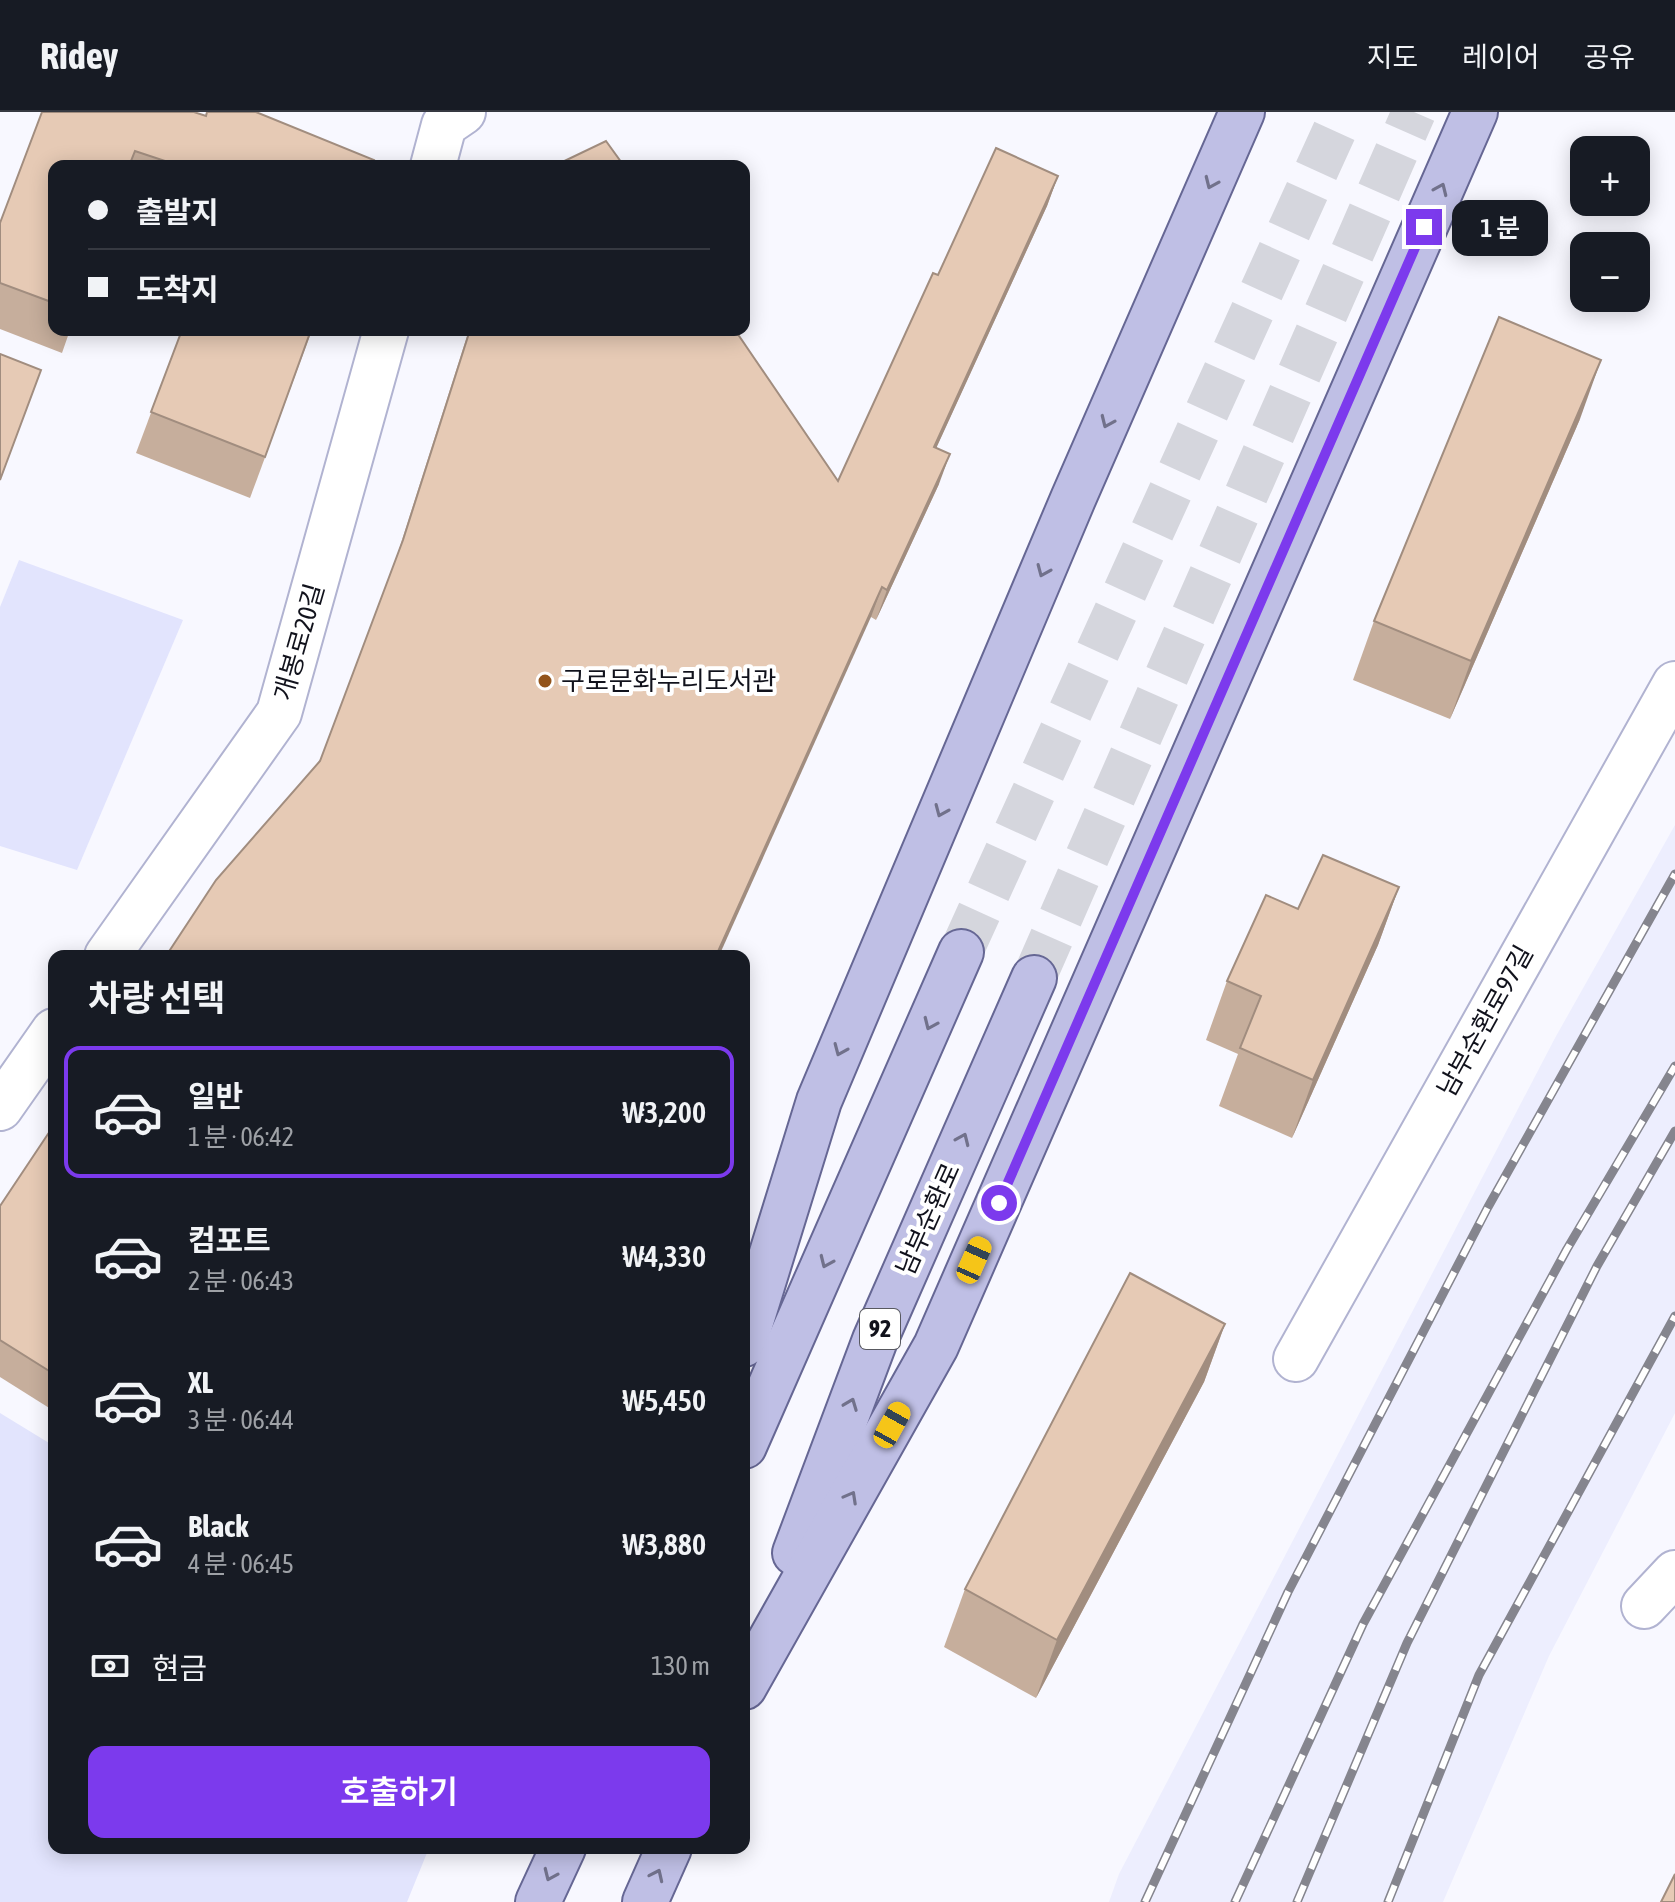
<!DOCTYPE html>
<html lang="ko">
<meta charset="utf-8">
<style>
body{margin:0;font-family:"Asap Condensed","Noto Sans KR",sans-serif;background:#20242c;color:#f1f3f6;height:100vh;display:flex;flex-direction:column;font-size:30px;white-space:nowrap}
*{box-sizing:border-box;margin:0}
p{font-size:26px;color:#9ea1a6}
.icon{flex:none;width:44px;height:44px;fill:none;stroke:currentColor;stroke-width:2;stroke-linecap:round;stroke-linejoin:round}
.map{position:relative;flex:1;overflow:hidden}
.side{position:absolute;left:48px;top:838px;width:702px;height:904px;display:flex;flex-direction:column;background:#171b24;border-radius:16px;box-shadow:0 4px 20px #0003}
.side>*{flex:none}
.banner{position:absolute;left:48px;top:48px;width:702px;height:176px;border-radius:16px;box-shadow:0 4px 20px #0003;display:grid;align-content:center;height:176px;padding:0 40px;background:#171b24}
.controls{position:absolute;left:1570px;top:24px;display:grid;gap:16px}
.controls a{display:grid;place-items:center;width:80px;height:80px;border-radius:16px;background:#171b24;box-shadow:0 4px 20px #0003;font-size:40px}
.end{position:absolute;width:36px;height:36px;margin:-18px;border:10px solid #7c3aed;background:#fff;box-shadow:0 0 0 4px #fff}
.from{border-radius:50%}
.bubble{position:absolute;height:56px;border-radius:16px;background:#171b24;box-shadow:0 4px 20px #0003;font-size:26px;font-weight:600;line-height:56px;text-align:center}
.car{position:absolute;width:24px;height:48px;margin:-24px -12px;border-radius:10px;box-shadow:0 0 6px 2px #0007;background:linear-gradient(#f5c518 24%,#345 0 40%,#f5c518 0 76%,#345 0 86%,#f5c518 0)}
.banner b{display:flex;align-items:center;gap:28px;height:76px;font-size:30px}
.banner b+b{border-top:2px solid #363941}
.banner i{width:20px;height:20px;background:#f1f3f6}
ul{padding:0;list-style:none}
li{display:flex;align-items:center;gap:24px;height:132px;margin:0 16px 12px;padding:0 24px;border:4px solid transparent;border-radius:16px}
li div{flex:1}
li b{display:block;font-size:30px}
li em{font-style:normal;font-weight:600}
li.active{border-color:#7c3aed}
li>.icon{width:72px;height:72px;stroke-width:1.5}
h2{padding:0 40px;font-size:36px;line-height:96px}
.pay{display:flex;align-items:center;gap:20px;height:88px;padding:0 40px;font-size:30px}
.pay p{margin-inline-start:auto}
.primary-button{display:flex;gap:16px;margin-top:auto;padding:16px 40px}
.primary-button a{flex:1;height:92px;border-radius:16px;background:#7c3aed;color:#fff;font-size:32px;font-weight:600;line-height:92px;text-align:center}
header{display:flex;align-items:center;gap:48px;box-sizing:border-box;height:112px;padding:0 40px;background:#171b24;border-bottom:2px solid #363941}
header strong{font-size:38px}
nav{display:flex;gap:44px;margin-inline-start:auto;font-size:28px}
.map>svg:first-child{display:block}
.built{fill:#edeefe}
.green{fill:#e2e4fd}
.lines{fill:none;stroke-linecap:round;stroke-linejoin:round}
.major-tunnel{stroke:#d5d6dd;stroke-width:44;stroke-dasharray:44 22;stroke-linecap:butt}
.minor-casing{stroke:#b1b3d1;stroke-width:48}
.major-casing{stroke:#666794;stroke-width:48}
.minor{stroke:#fff;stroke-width:44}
.major{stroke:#bfbfe5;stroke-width:44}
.rail-casing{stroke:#85858e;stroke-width:9}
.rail{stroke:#fff;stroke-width:6;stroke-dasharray:18;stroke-linecap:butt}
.wall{fill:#c6ae9c}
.shaded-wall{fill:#a18d7f}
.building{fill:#e6cab5;stroke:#a18d7f;stroke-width:2}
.oneway{stroke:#71718b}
.route{stroke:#7c3aed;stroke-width:10}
.poi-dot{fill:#93541b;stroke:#fff;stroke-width:3}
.labels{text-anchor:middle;stroke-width:8;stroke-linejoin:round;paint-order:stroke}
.shield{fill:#fff;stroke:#585960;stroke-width:2}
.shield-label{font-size:24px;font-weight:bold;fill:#11121c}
.street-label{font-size:26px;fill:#11121c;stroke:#fff}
.poi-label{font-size:26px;fill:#11121c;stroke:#fff;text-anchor:start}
</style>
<header>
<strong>Ridey</strong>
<nav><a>지도</a><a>레이어</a><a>공유</a></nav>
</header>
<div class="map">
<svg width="1675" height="1790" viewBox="0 0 1675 1790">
<rect width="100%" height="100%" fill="#f8f8ff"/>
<!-- built -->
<path class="built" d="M 1675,713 L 1675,1301 L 1549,1544 L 1443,1790 L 1109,1790 L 1119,1762 L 1555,926 Z"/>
<!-- green -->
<g class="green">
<path d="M 19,448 L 183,508 L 77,758 L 0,734 L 0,495 Z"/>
<path d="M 0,1301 L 54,1334 L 54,1736 L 429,1736 L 407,1790 L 0,1790 Z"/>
</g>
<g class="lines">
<!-- major-tunnel -->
<g class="major-tunnel">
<path d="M 961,840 L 1343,0"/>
<path d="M 1034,866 L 1414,0"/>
</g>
<defs>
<g id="minor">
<path d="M 433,54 L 444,13 L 463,0"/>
<path d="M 107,844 L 279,601 L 386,218"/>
<path d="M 0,996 L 54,919"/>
<path d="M 1296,1247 L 1675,572"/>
<path d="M 1644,1494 L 1675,1461"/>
</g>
<g id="major">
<path d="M 744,1232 L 819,989 L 1073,387 L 1242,0"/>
<path d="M 744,1334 L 961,840"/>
<path d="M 795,1441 L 875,1228 L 1034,866"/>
<path d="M 744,1575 L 936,1234 L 1475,0"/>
<path d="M 538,1790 L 563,1736"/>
<path d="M 645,1790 L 669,1736"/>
</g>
</defs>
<!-- minor casing -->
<use href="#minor" class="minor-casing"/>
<!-- major casing -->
<use href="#major" class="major-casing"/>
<!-- minor -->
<use href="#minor" class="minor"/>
<!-- major -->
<use href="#major" class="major"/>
<defs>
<g id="rail">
<path d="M 1145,1790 L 1288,1480 L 1488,1095 L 1675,762"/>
<path d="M 1235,1790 L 1363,1512 L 1567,1137 L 1675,954"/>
<path d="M 1297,1790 L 1407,1531 L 1597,1154 L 1675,1019"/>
<path d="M 1388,1790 L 1479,1563 L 1675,1204"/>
</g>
</defs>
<!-- rail casing -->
<use href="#rail" class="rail-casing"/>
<!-- rail -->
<use href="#rail" class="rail"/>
</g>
<!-- wall -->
<g class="wall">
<path d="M 42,0 L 205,4 L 207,0 L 256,0 L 372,54 L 54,54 L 54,218 L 70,218 L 62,241 L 0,217 L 0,111 Z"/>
<path d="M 1058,64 L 1047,94 L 936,336 L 939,372 L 876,508 L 871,505 L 320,649 L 394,453 L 469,218 L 735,218 L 838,369 L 938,163 Z"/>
<path d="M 182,218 L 312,218 L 250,386 L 136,341 Z"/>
<path d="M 1580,307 L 1450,607 L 1353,568 L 1374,509 Z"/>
<path d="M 1399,775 L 1378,833 L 1292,1026 L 1219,994 L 1238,942 L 1206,928 L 1227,869 L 1298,797 Z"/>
<path d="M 54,1013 L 54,1299 L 0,1265 L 0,1094 Z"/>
<path d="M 1225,1212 L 1204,1270 L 1036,1586 L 944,1535 L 965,1477 Z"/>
</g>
<!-- shaded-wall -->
<g class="shaded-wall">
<path d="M 1058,64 L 1047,94 L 923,365 L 934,335 Z"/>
<path d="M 1601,248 L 1580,307 L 1450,607 L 1471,549 Z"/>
<path d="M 950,342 L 939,372 L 876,508 L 887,478 Z"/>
<path d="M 882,475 L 871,505 L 719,844 L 716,844 Z"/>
<path d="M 1399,775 L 1378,833 L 1292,1026 L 1313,968 Z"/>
<path d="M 1225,1212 L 1204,1270 L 1036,1586 L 1057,1528 Z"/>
</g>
<!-- building -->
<g class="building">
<path d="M 42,0 L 194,0 L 206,4 L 207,0 L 256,0 L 374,48 L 372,54 L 180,54 L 135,39 L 129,54 L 54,54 L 54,191 L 0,171 L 0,111 Z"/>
<path d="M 606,29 L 624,54 L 554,54 Z"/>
<path d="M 996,36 L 1058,64 L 934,335 L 950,342 L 887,478 L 882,475 L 716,844 L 166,844 L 216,768 L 320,649 L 403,428 L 470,218 L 735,218 L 838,369 L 933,161 L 938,163 Z"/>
<path d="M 1499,205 L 1601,248 L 1471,549 L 1374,509 Z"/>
<path d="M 182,218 L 311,218 L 265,345 L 151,300 Z"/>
<path d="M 0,242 L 41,258 L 0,368 Z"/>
<path d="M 1323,743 L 1399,775 L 1313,968 L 1240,936 L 1261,884 L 1227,869 L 1266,783 L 1298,797 Z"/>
<path d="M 54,1013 L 54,1262 L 0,1228 L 0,1094 Z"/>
<path d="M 1130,1161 L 1225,1212 L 1057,1528 L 965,1477 Z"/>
<path d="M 1675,1762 L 1675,1790 L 1661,1790 Z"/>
</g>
<!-- one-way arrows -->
<defs><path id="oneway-chevron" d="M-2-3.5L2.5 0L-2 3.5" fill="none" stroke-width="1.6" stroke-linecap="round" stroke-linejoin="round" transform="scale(2)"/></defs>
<g class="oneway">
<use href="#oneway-chevron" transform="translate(1211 71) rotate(114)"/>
<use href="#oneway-chevron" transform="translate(1441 77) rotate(-66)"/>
<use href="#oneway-chevron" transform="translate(1107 310) rotate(114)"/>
<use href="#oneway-chevron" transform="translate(1043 459) rotate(113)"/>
<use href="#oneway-chevron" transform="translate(941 699) rotate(113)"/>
<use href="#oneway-chevron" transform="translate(930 912) rotate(114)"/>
<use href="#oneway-chevron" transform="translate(840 938) rotate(113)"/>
<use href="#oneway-chevron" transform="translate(963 1027) rotate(-66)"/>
<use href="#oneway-chevron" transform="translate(826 1150) rotate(114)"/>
<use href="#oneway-chevron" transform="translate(851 1292) rotate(-69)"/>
<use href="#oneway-chevron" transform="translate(851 1385) rotate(-61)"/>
<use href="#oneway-chevron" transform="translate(550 1763) rotate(114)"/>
<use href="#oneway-chevron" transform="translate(657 1763) rotate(-65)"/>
</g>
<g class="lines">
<!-- route -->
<path class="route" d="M 999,1091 L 1424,115"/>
</g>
<!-- markers -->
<circle class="poi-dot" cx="545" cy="569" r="8"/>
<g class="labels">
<!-- shield labels -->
<rect class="shield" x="860" y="1197" width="40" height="40" rx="6"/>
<g class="shield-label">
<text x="880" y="1225">92</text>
</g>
<!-- street labels -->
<g class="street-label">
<text transform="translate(299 530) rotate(-74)" y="9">개봉로20길</text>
<text transform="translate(1485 909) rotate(-61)" y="9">남부순환로97길</text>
<text transform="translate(928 1107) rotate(-66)" y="9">남부순환로</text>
</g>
<!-- poi labels -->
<g class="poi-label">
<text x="561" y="578">구로문화누리도서관</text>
</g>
</g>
</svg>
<div class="controls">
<a>+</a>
<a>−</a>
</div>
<i class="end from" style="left:999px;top:1091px"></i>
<i class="end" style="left:1424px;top:115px"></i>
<div class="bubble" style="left:1452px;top:88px;width:96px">1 분</div>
<i class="car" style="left:974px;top:1148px;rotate:24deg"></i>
<i class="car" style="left:892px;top:1313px;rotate:29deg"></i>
<div class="banner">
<b><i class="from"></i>출발지</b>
<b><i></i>도착지</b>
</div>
<section class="side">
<h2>차량 선택</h2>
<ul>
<li class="active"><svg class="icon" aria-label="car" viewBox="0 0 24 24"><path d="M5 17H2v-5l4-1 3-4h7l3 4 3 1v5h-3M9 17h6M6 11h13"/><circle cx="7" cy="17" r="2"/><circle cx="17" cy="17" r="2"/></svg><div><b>일반</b><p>1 분 · 06:42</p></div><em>₩3,200</em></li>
<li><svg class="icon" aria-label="car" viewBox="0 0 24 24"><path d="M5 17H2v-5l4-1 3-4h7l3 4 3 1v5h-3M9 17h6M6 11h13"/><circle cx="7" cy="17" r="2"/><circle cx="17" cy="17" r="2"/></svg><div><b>컴포트</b><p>2 분 · 06:43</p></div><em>₩4,330</em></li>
<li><svg class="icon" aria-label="car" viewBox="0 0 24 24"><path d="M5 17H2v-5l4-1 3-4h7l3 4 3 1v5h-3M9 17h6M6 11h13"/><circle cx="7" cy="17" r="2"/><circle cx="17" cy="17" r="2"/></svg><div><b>XL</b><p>3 분 · 06:44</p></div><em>₩5,450</em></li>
<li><svg class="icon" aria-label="car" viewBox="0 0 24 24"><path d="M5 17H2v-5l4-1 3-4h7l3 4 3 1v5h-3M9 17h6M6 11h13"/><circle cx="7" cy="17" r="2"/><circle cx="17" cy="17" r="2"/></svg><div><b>Black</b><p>4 분 · 06:45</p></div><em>₩3,880</em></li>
</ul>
<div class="pay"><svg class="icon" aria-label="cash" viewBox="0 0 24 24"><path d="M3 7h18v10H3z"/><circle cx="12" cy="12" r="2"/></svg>현금<p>130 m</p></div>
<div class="primary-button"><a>호출하기</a></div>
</section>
</div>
